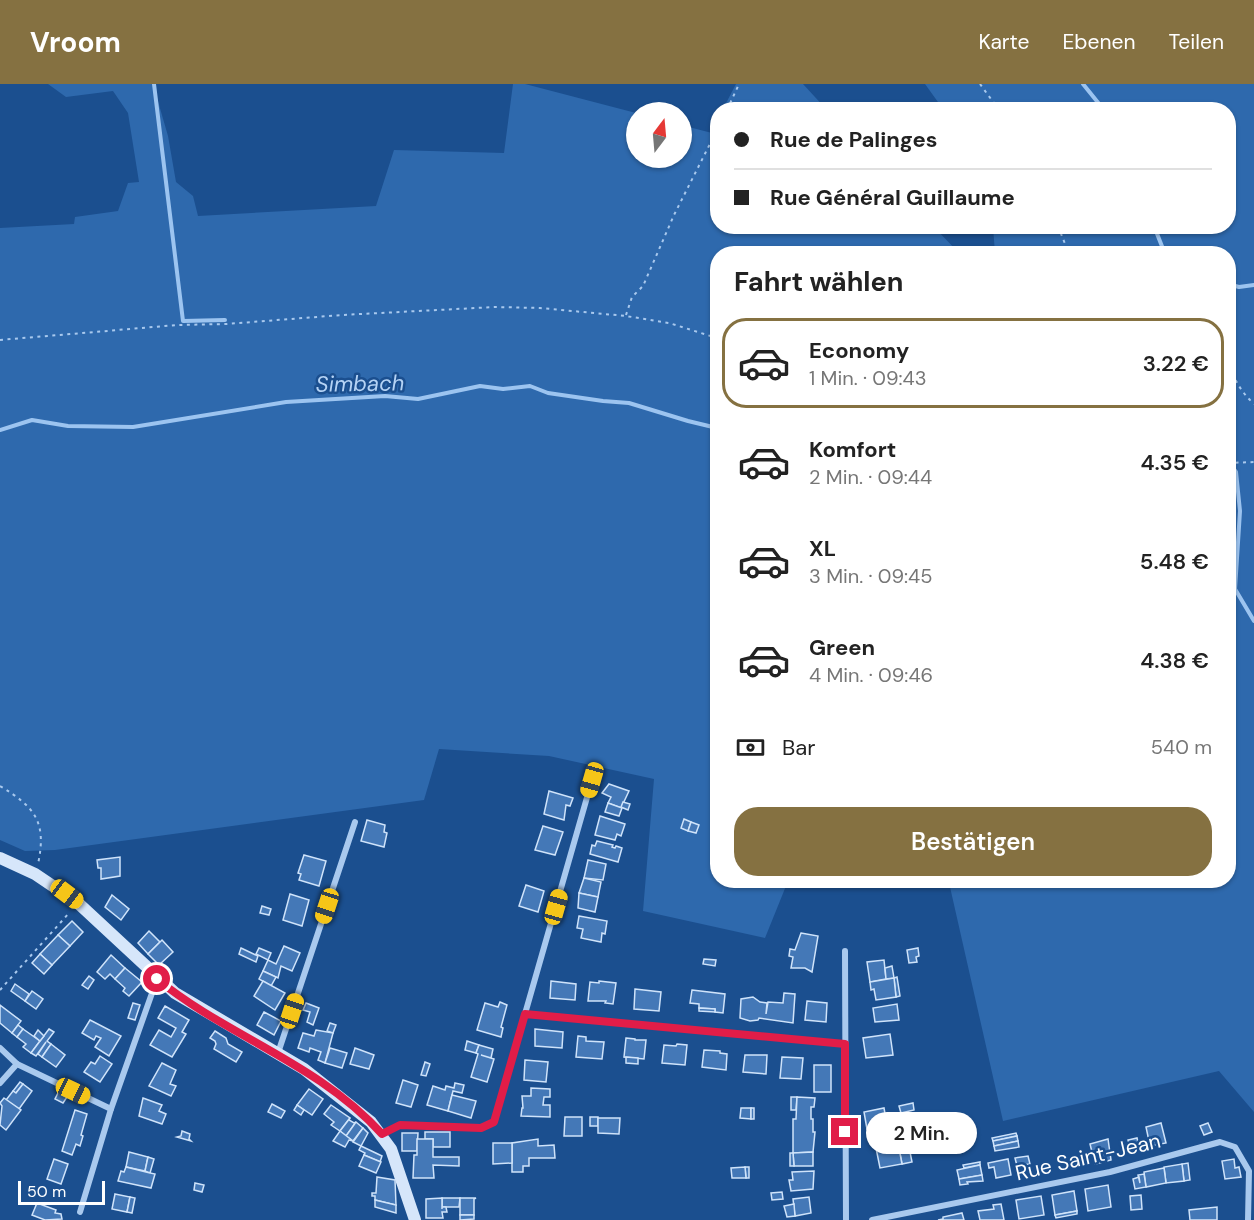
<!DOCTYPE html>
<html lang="de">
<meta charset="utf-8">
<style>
body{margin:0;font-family:"DM Sans",sans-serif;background:#f2f2f2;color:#222;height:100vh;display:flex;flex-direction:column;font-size:22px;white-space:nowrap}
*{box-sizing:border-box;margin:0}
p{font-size:20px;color:#767676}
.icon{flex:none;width:33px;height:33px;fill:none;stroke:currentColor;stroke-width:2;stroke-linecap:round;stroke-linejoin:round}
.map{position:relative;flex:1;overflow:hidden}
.drawer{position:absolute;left:710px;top:162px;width:526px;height:642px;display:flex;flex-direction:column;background:#fff;border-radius:24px;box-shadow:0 2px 4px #0004}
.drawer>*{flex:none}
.banner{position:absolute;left:710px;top:18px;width:526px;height:132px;border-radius:24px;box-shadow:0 2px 4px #0004;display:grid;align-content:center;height:132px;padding:0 24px;background:#fff}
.needle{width:39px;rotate:16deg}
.tools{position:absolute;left:626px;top:18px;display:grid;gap:12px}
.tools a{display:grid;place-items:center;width:66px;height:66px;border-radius:50%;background:#fff;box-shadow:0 2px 4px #0004;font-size:30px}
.scale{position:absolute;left:18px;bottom:15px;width:87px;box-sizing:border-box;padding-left:6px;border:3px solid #fff;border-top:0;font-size:16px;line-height:21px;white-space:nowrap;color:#fff;-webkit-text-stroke:4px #1b4f8f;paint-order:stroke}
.end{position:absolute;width:27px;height:27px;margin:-14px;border:8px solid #e11d48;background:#fff;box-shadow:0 0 0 3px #fff}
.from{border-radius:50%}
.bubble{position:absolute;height:42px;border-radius:21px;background:#fff;box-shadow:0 2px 4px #0004;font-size:20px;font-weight:600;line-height:42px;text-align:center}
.car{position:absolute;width:18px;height:36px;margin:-18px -9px;border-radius:8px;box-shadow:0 0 4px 2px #0007;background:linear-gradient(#f5c518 24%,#345 0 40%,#f5c518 0 76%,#345 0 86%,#f5c518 0)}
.banner b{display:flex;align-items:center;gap:21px;height:57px;font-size:22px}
.banner b+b{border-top:2px solid #e0e0e0}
.banner i{width:15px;height:15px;background:#222}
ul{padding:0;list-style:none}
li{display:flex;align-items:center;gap:18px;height:90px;margin:0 12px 9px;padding:0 12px;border:3px solid transparent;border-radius:24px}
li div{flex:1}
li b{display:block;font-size:22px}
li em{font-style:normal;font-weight:600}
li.current{border-color:#857141}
li>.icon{width:54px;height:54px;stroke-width:1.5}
h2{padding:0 24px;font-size:27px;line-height:72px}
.pay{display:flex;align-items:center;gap:15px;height:66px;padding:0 24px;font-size:22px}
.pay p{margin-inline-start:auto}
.cta{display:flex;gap:12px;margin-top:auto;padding:12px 24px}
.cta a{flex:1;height:69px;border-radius:24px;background:#857141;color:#fff;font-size:24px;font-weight:600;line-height:69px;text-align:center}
header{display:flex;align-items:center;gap:36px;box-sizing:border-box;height:84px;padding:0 30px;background:#857141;color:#fff}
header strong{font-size:28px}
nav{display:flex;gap:33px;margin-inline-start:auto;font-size:21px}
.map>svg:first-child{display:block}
.green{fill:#2e69ad}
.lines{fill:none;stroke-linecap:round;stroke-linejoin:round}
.stream{stroke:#9cc4f0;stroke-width:4}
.building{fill:#4478b7;stroke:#cfe3fa;stroke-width:1.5}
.path{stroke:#a9c9ee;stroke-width:2;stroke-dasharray:3 4.5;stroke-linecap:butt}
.street{stroke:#a9c9ee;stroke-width:6}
.secondary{stroke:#d6e6fa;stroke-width:12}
.route{stroke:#e11d48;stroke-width:8}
.labels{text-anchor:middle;stroke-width:5;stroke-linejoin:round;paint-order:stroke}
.street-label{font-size:21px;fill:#fff;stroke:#1b4f8f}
.water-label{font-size:22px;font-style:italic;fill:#b5d3f5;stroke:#1b4f8f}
</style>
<header>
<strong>Vroom</strong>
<nav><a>Karte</a><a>Ebenen</a><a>Teilen</a></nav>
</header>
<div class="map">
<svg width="1254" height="1136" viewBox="0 0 1254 1136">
<rect width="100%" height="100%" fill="#1b4f8f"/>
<!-- green -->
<g class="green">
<path d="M 48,0 L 153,0 L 168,52 L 176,98 L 193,112 L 198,132 L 376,122 L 394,66 L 504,69 L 513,0 L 525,0 L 636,29 L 636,74 L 681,74 L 681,41 L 712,49 L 717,39 L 717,142 L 934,143 L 959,169 L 717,170 L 717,796 L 788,797 L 765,854 L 643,827 L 654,695 L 549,672 L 439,665 L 424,716 L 55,766 L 25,767 L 0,756 L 0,144 L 74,140 L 75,133 L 118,127 L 128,99 L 139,98 L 128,29 L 113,7 L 66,13 Z"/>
<path d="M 736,0 L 803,0 L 826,25 L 723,25 Z"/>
<path d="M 925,0 L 1254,0 L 1254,1028 L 1219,987 L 1003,1037 L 950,803 L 930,797 L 1228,796 L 1228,170 L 995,169 L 993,143 L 1228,142 L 1228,26 L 943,25 Z"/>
</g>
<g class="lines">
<!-- stream -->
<g class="stream">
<path d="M 154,0 L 183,237 L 225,236"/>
<path d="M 1083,0 L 1104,26"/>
<path d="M 1154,142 L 1165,170"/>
<path d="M 1228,200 L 1239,203 L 1254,201"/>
<path d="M 0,346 L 32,336 L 68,342 L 133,343 L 286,318 L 385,312 L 418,315 L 480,302 L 503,305 L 530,302 L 548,309 L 603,317 L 629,319 L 688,337 L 717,344"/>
<path d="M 1228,384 L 1233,384 L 1236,388 L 1240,427 L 1235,505"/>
<path d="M 1228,499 L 1235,505 L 1254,537"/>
</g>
</g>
<!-- building -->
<g class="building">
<path d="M 609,700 L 629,707 L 621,724 L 608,719 L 611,713 L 602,709 Z"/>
<path d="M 549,707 L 573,714 L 570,722 L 566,721 L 564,736 L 544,730 Z"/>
<path d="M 623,718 L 630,720 L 628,726 L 621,723 Z"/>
<path d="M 608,719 L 622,724 L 619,732 L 605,728 Z"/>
<path d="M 600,732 L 625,740 L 621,752 L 617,750 L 615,756 L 595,751 Z"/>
<path d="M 684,735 L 691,738 L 688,747 L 681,744 Z"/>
<path d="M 367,736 L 385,741 L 384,748 L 387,749 L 384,763 L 361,757 Z"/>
<path d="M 691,738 L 699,741 L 696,749 L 688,747 Z"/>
<path d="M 543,742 L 563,748 L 555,771 L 535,766 Z"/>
<path d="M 597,757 L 613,761 L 612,763 L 615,764 L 616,762 L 622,764 L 618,778 L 590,770 L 592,761 L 595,762 Z"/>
<path d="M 304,771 L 326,777 L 319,802 L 299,796 L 301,790 L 298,789 Z"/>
<path d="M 120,773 L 120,792 L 101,795 L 101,784 L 98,784 L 97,776 Z"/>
<path d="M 588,776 L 606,780 L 603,796 L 584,794 Z"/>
<path d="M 584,794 L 601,798 L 598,813 L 579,809 Z"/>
<path d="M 526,801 L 544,807 L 538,828 L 519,822 Z"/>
<path d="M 579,809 L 598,813 L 595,828 L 578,824 Z"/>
<path d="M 290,810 L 309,816 L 302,842 L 283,836 Z"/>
<path d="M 112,811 L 129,825 L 121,836 L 105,823 Z"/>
<path d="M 262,822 L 271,825 L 269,831 L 260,829 Z"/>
<path d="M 579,832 L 607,837 L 605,850 L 602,849 L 601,858 L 581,854 L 583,845 L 577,844 Z"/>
<path d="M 72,837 L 83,848 L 70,862 L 58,851 Z"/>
<path d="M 149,847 L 160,858 L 148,870 L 138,859 Z"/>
<path d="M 801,849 L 818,852 L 812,888 L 805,884 L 791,884 L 793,873 L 789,872 L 790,865 L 795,866 Z"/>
<path d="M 58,851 L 70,862 L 52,881 L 40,870 Z"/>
<path d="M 162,856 L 173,868 L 159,881 L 148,870 Z"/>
<path d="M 284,862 L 300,869 L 292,887 L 281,882 L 278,894 L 263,887 L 268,876 L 276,880 Z"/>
<path d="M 241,864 L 258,872 L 256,878 L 239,870 Z"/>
<path d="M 259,864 L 271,869 L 268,876 L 256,870 Z"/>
<path d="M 918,864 L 919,872 L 916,873 L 917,878 L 909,879 L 907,866 Z"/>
<path d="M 40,870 L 52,881 L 44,890 L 32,879 Z"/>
<path d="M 111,871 L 125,884 L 115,895 L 110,890 L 105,895 L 97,888 Z"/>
<path d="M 704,875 L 716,876 L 715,882 L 703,880 Z"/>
<path d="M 884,876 L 886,895 L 870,898 L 867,878 Z"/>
<path d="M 892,882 L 894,894 L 886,895 L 885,884 Z"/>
<path d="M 125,884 L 142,898 L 129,912 L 123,907 L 125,904 L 115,895 Z"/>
<path d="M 263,887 L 276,893 L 271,902 L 259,895 Z"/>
<path d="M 89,892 L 94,896 L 88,905 L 82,901 Z"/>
<path d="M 897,893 L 900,912 L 896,913 L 894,894 Z"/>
<path d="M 894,894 L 896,913 L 876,916 L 874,905 L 871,906 L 870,898 Z"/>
<path d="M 263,897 L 285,909 L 275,926 L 254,912 Z"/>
<path d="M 551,897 L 576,900 L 575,916 L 550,914 Z"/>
<path d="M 599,897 L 616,899 L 613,920 L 605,919 L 606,917 L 588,917 L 590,898 L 599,899 Z"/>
<path d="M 15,900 L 29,910 L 25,917 L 11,907 Z"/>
<path d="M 635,905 L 661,908 L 659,927 L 634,925 Z"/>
<path d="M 692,906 L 725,910 L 723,929 L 715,928 L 715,925 L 699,924 L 699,920 L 690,919 Z"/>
<path d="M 32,907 L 43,915 L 36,925 L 25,917 Z"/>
<path d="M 784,909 L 795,910 L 793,939 L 759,934 L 758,936 L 750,937 L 740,934 L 741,915 L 753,913 L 760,918 L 767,919 L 766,930 L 768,918 L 783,919 Z"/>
<path d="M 807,917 L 827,919 L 826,938 L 805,936 Z"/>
<path d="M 500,918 L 507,921 L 501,943 L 503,944 L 501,953 L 477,946 L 485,919 L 498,923 Z"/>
<path d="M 133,919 L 140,921 L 135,936 L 128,934 Z"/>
<path d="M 306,919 L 319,924 L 313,941 L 307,938 L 310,928 L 303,926 Z"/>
<path d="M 897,920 L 899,936 L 875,938 L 873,924 Z"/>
<path d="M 0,921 L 21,937 L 12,949 L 0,939 Z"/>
<path d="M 165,922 L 189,936 L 182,948 L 186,950 L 172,973 L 150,961 L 159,946 L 171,953 L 176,944 L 158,934 Z"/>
<path d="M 699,924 L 715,925 L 715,928 L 699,927 Z"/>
<path d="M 264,928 L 281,937 L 274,951 L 257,941 Z"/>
<path d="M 90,936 L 121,952 L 109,972 L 95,963 L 101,954 L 96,952 L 94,956 L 82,949 Z"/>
<path d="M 330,939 L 336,941 L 333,949 L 327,947 Z"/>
<path d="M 18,941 L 23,945 L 17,953 L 12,949 Z"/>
<path d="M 23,945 L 40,957 L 31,969 L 23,963 L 26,960 L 17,953 Z"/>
<path d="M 49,945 L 54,948 L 47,957 L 51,960 L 42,973 L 38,970 L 46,958 L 36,972 L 31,969 Z"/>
<path d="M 535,945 L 563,948 L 562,964 L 535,962 Z"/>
<path d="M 38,946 L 44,952 L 40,957 L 34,952 Z"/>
<path d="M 316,946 L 333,949 L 325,979 L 318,976 L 321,968 L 310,964 L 309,968 L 298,964 L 303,949 L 314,952 Z"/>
<path d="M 215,947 L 226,954 L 228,960 L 242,968 L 236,978 L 214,965 L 216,960 L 215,957 L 210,954 Z"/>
<path d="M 890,950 L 893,971 L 866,974 L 863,954 Z"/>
<path d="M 578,952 L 586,953 L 586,957 L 604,958 L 602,975 L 576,973 Z"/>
<path d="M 626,954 L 635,955 L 635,956 L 646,956 L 644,975 L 624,973 Z"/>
<path d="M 467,957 L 479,961 L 476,969 L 465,966 Z"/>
<path d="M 51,960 L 65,971 L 56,983 L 42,973 Z"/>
<path d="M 677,960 L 687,961 L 685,981 L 662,979 L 664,961 L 676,962 Z"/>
<path d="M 479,961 L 493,965 L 491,974 L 481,971 L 494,975 L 487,998 L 471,993 L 478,970 L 476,969 Z"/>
<path d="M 330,964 L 347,969 L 342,984 L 325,979 Z"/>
<path d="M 355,964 L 374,971 L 369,985 L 350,980 Z"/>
<path d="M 704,966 L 720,967 L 720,969 L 727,970 L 726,986 L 702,983 Z"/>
<path d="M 745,971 L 767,971 L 766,990 L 743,988 Z"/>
<path d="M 100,972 L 112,980 L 100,998 L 84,988 L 91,978 L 95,980 Z"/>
<path d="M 626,973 L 638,974 L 638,980 L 626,979 Z"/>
<path d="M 782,973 L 803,974 L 801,995 L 780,994 Z"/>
<path d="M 525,976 L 548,978 L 546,998 L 524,996 Z"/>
<path d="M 425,978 L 430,980 L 426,992 L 421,991 Z"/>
<path d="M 162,979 L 176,986 L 170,1000 L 176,1002 L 171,1012 L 149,1002 Z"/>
<rect x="814" y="981" width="17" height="27"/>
<path d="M 403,996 L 418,1001 L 411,1023 L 396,1019 Z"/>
<path d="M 20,998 L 23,1000 L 16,1009 L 13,1007 Z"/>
<path d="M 455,999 L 464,1001 L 462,1009 L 453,1007 L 448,1027 L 427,1021 L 433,1002 L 445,1006 L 446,1002 L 454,1004 Z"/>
<path d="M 23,1000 L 32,1007 L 19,1025 L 6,1016 L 13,1007 L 16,1009 Z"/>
<path d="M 531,1004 L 550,1005 L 550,1013 L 544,1013 L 543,1021 L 550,1021 L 550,1033 L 521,1032 L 522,1024 L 523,1024 L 522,1012 L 531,1012 Z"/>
<path d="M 60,1005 L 69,1010 L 63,1019 L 55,1015 Z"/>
<path d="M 309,1005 L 323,1015 L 312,1031 L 297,1021 Z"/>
<path d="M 452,1011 L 476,1017 L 471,1034 L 448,1027 Z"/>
<path d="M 791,1013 L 797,1013 L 796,1026 L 791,1026 Z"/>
<path d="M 797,1013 L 815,1014 L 814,1023 L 811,1023 L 811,1035 L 813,1035 L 813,1048 L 815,1048 L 813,1068 L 793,1069 L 793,1035 L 796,1035 Z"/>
<path d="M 4,1014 L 21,1026 L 6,1046 L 0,1041 L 2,1022 L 0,1019 Z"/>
<path d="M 143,1014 L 162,1021 L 159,1027 L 166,1030 L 162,1040 L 139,1032 Z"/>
<path d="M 913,1019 L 914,1026 L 901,1029 L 899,1022 Z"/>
<path d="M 272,1020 L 285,1027 L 281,1034 L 268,1028 Z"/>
<path d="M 297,1021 L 304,1026 L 301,1031 L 294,1026 Z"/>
<path d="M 331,1021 L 350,1034 L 340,1047 L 331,1041 L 334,1038 L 324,1030 Z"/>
<path d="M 741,1024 L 751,1024 L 751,1035 L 740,1034 Z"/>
<rect x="751" y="1024" width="3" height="11"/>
<path d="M 884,1024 L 887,1041 L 867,1045 L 864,1028 Z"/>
<path d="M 75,1026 L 87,1030 L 81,1051 L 83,1052 L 80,1062 L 76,1060 L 72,1071 L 62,1067 Z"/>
<path d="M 565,1033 L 582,1033 L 582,1052 L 564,1052 Z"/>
<rect x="590" y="1033" width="8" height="9"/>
<path d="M 350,1034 L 349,1036 L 354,1039 L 356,1038 L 346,1052 L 340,1047 Z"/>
<path d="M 598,1034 L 620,1034 L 619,1050 L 598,1049 Z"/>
<path d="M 356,1038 L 363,1044 L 353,1057 L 346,1052 Z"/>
<path d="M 1161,1039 L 1166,1059 L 1150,1062 L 1146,1043 Z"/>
<path d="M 1208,1039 L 1212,1048 L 1204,1051 L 1200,1042 Z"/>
<path d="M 363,1044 L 368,1049 L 361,1062 L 353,1058 Z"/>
<path d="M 182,1047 L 190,1050 L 189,1055 L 191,1057 L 177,1053 L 181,1052 Z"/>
<path d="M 340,1047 L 353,1057 L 349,1056 L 345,1063 L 333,1057 Z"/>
<path d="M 425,1048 L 450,1048 L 450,1063 L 433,1063 L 433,1055 L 425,1055 Z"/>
<path d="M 402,1049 L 418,1049 L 417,1067 L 402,1067 Z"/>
<path d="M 1016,1049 L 1017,1052 L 993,1057 L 992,1054 Z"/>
<path d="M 1017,1052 L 1018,1057 L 994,1062 L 993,1057 Z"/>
<path d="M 1137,1054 L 1140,1067 L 1132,1069 L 1128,1056 Z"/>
<path d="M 417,1055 L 433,1055 L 433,1073 L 459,1073 L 459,1082 L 433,1081 L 434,1094 L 413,1094 L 414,1071 L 417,1071 Z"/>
<path d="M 538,1055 L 538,1062 L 554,1061 L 555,1074 L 529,1074 L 529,1082 L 523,1082 L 523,1088 L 512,1088 L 512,1059 Z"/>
<path d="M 1108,1055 L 1111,1076 L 1095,1080 L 1090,1060 Z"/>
<path d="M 1018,1057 L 1019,1063 L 995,1067 L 994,1062 Z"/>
<path d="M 908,1058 L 912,1078 L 902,1080 L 898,1059 Z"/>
<path d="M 493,1059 L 512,1059 L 512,1079 L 493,1080 Z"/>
<path d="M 898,1059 L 902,1080 L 880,1084 L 876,1064 Z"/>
<path d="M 361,1062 L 382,1072 L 380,1078 L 364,1071 L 365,1069 L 359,1066 Z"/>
<path d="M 129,1068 L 148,1073 L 145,1087 L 126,1083 Z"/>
<path d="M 813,1068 L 813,1082 L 794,1082 L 793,1069 Z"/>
<path d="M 790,1069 L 793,1069 L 794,1082 L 790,1082 Z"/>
<path d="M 364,1071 L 381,1078 L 376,1089 L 359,1082 Z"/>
<path d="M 1028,1072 L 1030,1080 L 1017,1082 L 1015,1074 Z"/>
<path d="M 148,1073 L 154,1075 L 150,1089 L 155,1090 L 151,1104 L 118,1097 L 121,1087 L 124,1088 L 126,1083 L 150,1089 L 145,1087 Z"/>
<path d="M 54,1075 L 68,1080 L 61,1100 L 47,1095 Z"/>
<path d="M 1008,1075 L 1011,1091 L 996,1094 L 994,1083 L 989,1084 L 988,1079 Z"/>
<path d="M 1234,1075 L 1235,1084 L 1239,1083 L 1241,1093 L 1225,1095 L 1222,1077 Z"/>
<path d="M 980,1078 L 980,1081 L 964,1084 L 963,1081 Z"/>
<path d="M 1188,1079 L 1190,1096 L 1184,1097 L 1182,1080 Z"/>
<path d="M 1182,1080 L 1184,1097 L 1166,1099 L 1164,1083 Z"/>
<path d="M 980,1081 L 982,1091 L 959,1095 L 957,1086 Z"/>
<path d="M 745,1083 L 749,1083 L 749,1094 L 746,1094 Z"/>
<path d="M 745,1083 L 746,1094 L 732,1094 L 731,1084 Z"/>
<path d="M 1164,1084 L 1166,1099 L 1146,1103 L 1144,1088 Z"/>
<path d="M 814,1087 L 813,1105 L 791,1107 L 789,1096 L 793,1096 L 792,1088 Z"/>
<path d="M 1144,1090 L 1146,1103 L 1135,1105 L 1133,1095 L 1139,1093 L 1140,1099 L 1138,1091 Z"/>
<path d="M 982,1091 L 983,1097 L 967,1098 L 968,1100 L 960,1101 L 959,1095 Z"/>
<path d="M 377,1093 L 395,1096 L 396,1121 L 375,1116 L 375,1112 L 372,1112 L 372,1109 L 376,1109 Z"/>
<path d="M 195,1099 L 204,1101 L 202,1108 L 194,1106 Z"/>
<path d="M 1108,1101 L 1111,1123 L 1088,1127 L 1085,1105 Z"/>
<path d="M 1074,1107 L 1077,1127 L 1055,1131 L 1052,1111 Z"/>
<path d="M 782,1108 L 783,1115 L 772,1116 L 771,1109 Z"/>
<path d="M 115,1110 L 130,1113 L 127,1128 L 112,1125 Z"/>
<path d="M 1141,1111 L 1142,1125 L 1131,1126 L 1130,1112 Z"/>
<path d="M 1041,1112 L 1044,1131 L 1019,1135 L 1016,1116 Z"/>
<path d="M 130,1113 L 135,1114 L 132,1129 L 127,1128 Z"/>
<path d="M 809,1113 L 811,1129 L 795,1132 L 793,1115 Z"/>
<path d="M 442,1114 L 460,1114 L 459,1123 L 442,1123 Z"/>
<path d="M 442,1114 L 442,1125 L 442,1123 L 446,1123 L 447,1128 L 442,1128 L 443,1134 L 426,1134 L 426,1115 Z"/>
<path d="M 460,1114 L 476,1114 L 474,1115 L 474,1131 L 460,1131 Z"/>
<path d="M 375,1116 L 396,1121 L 396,1129 L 375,1123 Z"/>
<path d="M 37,1119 L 56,1126 L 55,1129 L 61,1130 L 62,1135 L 45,1136 L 32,1131 Z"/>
<path d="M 794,1120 L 795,1132 L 787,1133 L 784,1122 Z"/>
<path d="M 1001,1120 L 1004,1136 L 980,1136 L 978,1127 L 994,1125 L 993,1121 Z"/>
<path d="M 1217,1123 L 1217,1136 L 1190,1136 L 1189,1126 Z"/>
<path d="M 1077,1127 L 1077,1130 L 1056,1134 L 1055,1131 Z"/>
<path d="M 962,1129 L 964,1136 L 938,1136 L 943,1135 L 943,1133 Z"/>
<path d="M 460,1131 L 474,1131 L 474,1135 L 460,1136 Z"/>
</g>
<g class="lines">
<!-- path -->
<g class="path">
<path d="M 980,0 L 999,26"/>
<path d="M 727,26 L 739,0"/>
<path d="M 1058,142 L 1069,170"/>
<path d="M 626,231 L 632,213 L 643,202 L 674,131 L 717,46"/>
<path d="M 0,256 L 177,241 L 226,240 L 342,231 L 495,223 L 540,224 L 626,232 L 669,239 L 717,254"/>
<path d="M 1228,275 C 1232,293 1241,308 1254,320"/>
<path d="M 1228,379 L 1254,378"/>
<path d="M 0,702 C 35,723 47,738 38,780"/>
<path d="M 0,906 L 70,828"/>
</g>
<!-- street -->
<g class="street">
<path d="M 845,867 L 846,1136"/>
<path d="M 525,930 L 845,960"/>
<path d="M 0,964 L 17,980"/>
<path d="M 278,969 L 355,738"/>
<path d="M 0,999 L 17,980 L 111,1025"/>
<path d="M 382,1050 L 400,1041 L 481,1044 L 494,1038 L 592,696"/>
<path d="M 80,1128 L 111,1025 L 157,895"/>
<path d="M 872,1136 L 1110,1088 L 1220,1058 L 1235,1063 L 1249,1087 L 1248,1136"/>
</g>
<!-- secondary -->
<path class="secondary" d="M 0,774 L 35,790 L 78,819 L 175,909 L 304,985 L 371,1038 L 391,1065 L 415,1136"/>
</g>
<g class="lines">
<!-- route -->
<path class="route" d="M 157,895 C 228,953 318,979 382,1050 L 400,1041 L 481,1044 L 494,1038 L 525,930 L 845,960 L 845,1048"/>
</g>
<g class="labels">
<!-- street labels -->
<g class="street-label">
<text transform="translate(1088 1073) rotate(-13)" y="7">Rue Saint-Jean</text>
</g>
<!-- water labels -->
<g class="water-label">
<text transform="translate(360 299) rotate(-1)" y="8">Simbach</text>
</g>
</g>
</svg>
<div class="tools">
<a><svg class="needle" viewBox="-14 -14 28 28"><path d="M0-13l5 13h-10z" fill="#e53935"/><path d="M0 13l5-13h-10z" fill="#767676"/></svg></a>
</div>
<div class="scale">50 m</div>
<i class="end from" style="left:157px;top:895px"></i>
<i class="end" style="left:845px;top:1048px"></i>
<div class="bubble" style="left:866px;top:1028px;width:111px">2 Min.</div>
<i class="car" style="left:592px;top:696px;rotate:196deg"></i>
<i class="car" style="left:67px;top:810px;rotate:127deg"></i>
<i class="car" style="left:327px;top:822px;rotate:198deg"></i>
<i class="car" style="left:556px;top:823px;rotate:16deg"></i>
<i class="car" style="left:292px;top:927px;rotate:18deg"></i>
<i class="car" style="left:73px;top:1007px;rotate:115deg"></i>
<div class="banner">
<b><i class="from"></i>Rue de Palinges</b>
<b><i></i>Rue Général Guillaume</b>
</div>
<section class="drawer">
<h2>Fahrt wählen</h2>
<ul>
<li class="current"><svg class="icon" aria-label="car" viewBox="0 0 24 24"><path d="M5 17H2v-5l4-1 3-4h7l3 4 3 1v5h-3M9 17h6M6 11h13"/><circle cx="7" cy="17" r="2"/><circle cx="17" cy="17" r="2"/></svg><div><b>Economy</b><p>1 Min. · 09:43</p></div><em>3.22 €</em></li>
<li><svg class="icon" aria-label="car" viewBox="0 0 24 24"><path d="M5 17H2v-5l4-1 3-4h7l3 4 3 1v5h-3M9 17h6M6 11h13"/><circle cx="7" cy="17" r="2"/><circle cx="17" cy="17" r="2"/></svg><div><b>Komfort</b><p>2 Min. · 09:44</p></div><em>4.35 €</em></li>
<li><svg class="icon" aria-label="car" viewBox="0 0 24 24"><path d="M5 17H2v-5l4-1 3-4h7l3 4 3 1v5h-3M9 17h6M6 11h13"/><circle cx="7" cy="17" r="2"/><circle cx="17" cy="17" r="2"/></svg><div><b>XL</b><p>3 Min. · 09:45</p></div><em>5.48 €</em></li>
<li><svg class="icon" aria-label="car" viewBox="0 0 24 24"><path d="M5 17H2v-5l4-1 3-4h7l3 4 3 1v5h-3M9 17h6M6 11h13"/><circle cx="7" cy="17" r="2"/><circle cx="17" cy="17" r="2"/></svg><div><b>Green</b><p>4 Min. · 09:46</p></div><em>4.38 €</em></li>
</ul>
<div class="pay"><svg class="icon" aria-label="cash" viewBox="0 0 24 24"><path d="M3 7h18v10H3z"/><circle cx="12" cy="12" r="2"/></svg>Bar<p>540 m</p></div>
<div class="cta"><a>Bestätigen</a></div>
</section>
</div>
